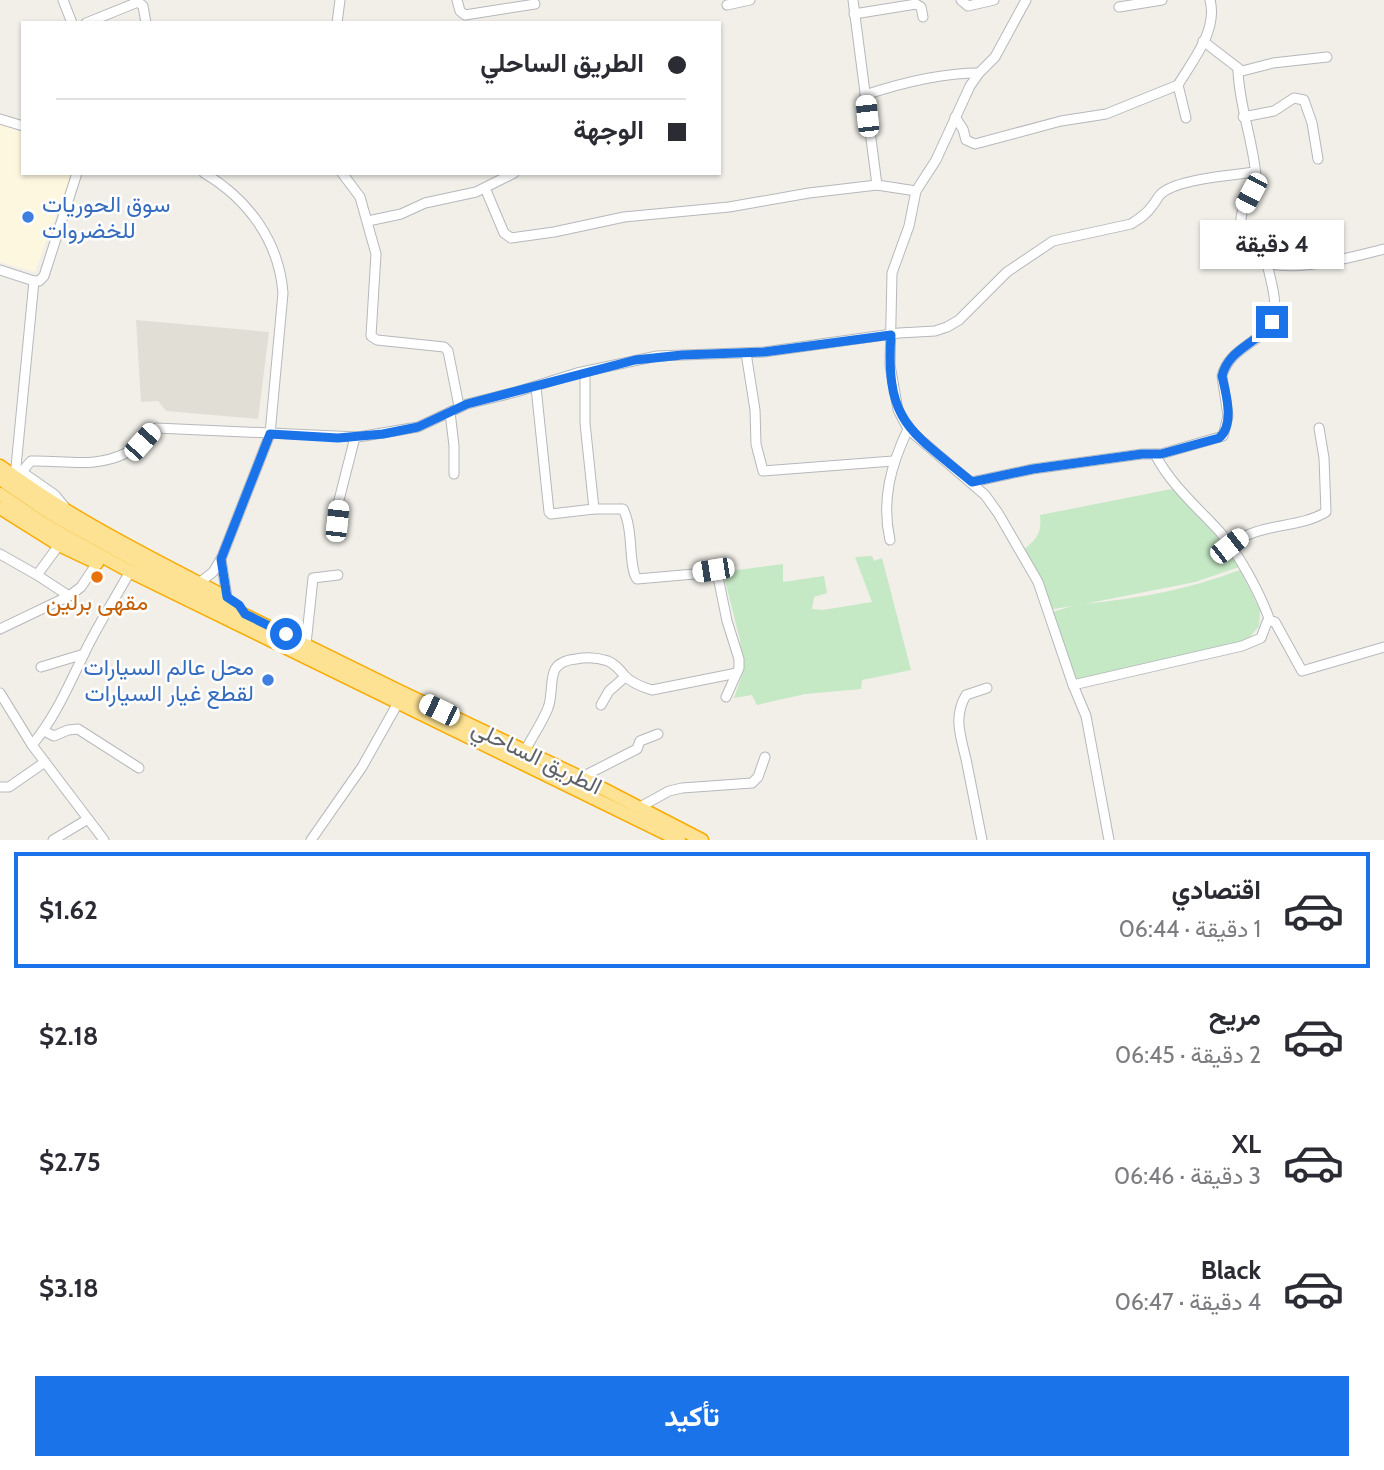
<!DOCTYPE html>
<html lang="ar">
<meta charset="utf-8">
<style>
body{margin:0;font-family:Cabin,Vazirmatn,sans-serif;background:#f2f2f3;color:#2b2b33;direction:rtl;height:100vh;display:flex;flex-direction:column;font-size:26px;white-space:nowrap}
*{box-sizing:border-box;margin:0}
p{font-size:23px;color:#7c7c81}
.icon{flex:none;width:38px;height:38px;fill:none;stroke:currentColor;stroke-width:2;stroke-linecap:round;stroke-linejoin:round}
.map{position:relative;height:840px;overflow:hidden;direction:ltr}
.drawer{display:flex;flex-direction:column;background:#fff;flex:1}
.drawer>*{flex:none}
.top-card{position:absolute;left:21px;top:21px;width:700px;height:154px;border-radius:0px;box-shadow:0 2px 5px #0004;direction:rtl;display:grid;align-content:center;height:154px;padding:0 35px;background:#fff}
.end{position:absolute;width:32px;height:32px;margin:-16px;border:9px solid #1a73e8;background:#fff;box-shadow:0 0 0 4px #fff}
.from{border-radius:50%}
.bubble{position:absolute;height:49px;border-radius:0px;background:#fff;box-shadow:0 2px 5px #0004;font-size:23px;font-weight:700;line-height:49px;text-align:center;direction:rtl}
.car{position:absolute;width:21px;height:42px;margin:-21px -10px;border-radius:9px;box-shadow:0 0 5px 2px #0007;background:linear-gradient(#fff 24%,#345 0 40%,#fff 0 76%,#345 0 86%,#fff 0)}
.top-card b{display:flex;align-items:center;gap:24px;height:66px;font-size:26px}
.top-card b+b{border-top:2px solid #e1e1e2}
.top-card i{width:18px;height:18px;background:#2b2b33}
ul{padding:12px 0 0;list-style:none}
li{display:flex;align-items:center;gap:21px;height:116px;margin:0 14px 10px;padding:0 21px;border:4px solid transparent;border-radius:0px}
li div{flex:1}
li b{display:block;font-size:26px}
li em{font-style:normal;font-weight:700}
li.current{border-color:#1a73e8}
li>.icon{width:63px;height:63px;stroke-width:1.5}
.cta{display:flex;gap:14px;margin-top:auto;padding:14px 35px}
.cta a{flex:1;height:80px;border-radius:0px;background:#1a73e8;color:#fff;font-size:28px;font-weight:700;line-height:80px;text-align:center}
.map>svg:first-child{display:block}
.commercial{fill:#fef7e0}
.education{fill:#e1ded6}
.green{fill:#c5e8c5}
.lines{fill:none;stroke-linecap:round;stroke-linejoin:round}
.minor-casing{stroke:#b5b8bc;stroke-width:11}
.highway-casing{stroke:#f9ab00;stroke-width:15}
.minor{stroke:#fff;stroke-width:9}
.highway{stroke:#fde293;stroke-width:12}
.route{stroke:#1a73e8;stroke-width:9}
.shop-dot{fill:#3f7fe0;stroke:#fff;stroke-width:2.5}
.food-dot{fill:#e8710a;stroke:#fff;stroke-width:2.5}
.labels{text-anchor:middle;stroke-width:5;stroke-linejoin:round;paint-order:stroke}
.shop-label{font-size:23px;fill:#366cbe;stroke:#fff;text-anchor:start}
.food-label{font-size:23px;fill:#c56008;stroke:#fff}
.street-label{font-size:23px;fill:#5f6368;stroke:#fff}
</style>
<div class="map">
<svg width="1384" height="840" viewBox="0 0 1384 840">
<rect width="100%" height="100%" fill="#f1efe8"/>
<!-- commercial -->
<path class="commercial" d="M 0,120 L 23,128 L 23,173 L 72,173 L 35,272 L 0,262 Z"/>
<!-- education -->
<path class="education" d="M 136,320 L 269,332 L 258,419 L 166,411 L 158,401 L 141,402 Z"/>
<!-- green -->
<g class="green">
<path d="M 1172,489 L 1218,538 L 1239,567 L 1195,582 L 1084,604 C 1141,598 1186,590 1240,570 L 1260,610 L 1259,626 L 1249,638 L 1210,651 L 1074,681 L 1053,612 L 1072,606 L 1053,609 L 1023,550 C 1037,539 1042,533 1040,515 Z"/>
<path d="M 872,556 L 874,561 L 882,558 L 911,670 L 862,680 L 861,689 L 805,694 L 757,705 L 752,695 L 734,698 L 744,670 L 740,640 L 723,572 L 783,564 L 783,582 L 824,576 L 827,593 L 814,597 L 812,609 L 823,610 L 872,602 L 855,557 Z"/>
</g>
<g class="lines">
<defs>
<g id="minor">
<path d="M 63,0 L 72,23"/>
<path d="M 457,0 L 460,11 L 465,15 L 535,4"/>
<path d="M 853,0 L 877,185 L 916,191 L 909,226 L 892,273 L 890,365 L 898,410 L 908,429 L 985,495 L 998,513 L 1038,582 L 1073,685 L 1086,716 L 1109,840"/>
<path d="M 961,0 L 968,6 L 994,0"/>
<path d="M 727,5 L 750,0"/>
<path d="M 1119,7 L 1162,0"/>
<path d="M 854,14 L 916,4 L 921,7 L 923,17"/>
<path d="M 86,23 L 138,2 L 143,6 L 146,23"/>
<path d="M 337,23 L 340,0"/>
<path d="M 1203,41 L 1242,71 L 1273,63 L 1327,57"/>
<path d="M 1238,70 C 1239,106 1253,140 1256,176 C 1257,187 1247,196 1244,206 C 1241,214 1240,224 1241,233 C 1243,290 1352,257 1384,249"/>
<path d="M 865,95 C 901,83 941,73 979,73"/>
<path d="M 955,117 L 963,129 L 966,140 L 975,144 L 1061,121 L 1106,114 L 1178,85"/>
<path d="M 1243,117 L 1274,111 L 1294,98 L 1304,100 L 1312,123 L 1318,159"/>
<path d="M 1186,118 L 1178,85 C 1193,60 1218,30 1210,0"/>
<path d="M 0,119 L 23,126"/>
<path d="M 342,173 L 360,197 L 376,254 L 371,336 L 377,340 L 444,347 L 448,351 L 459,406"/>
<path d="M 485,188 L 504,233 L 511,238 L 554,232 L 624,217 L 729,207 L 809,193 L 877,185"/>
<path d="M 916,191 L 936,160 L 970,86 L 979,73 L 995,57 L 1026,0"/>
<path d="M 368,221 L 401,214 L 425,203 L 476,192 L 514,173"/>
<path d="M 0,270 L 34,281 L 39,281 L 44,276 L 77,173"/>
<path d="M 746,353 L 755,410 L 756,444 L 763,471 L 893,461"/>
<path d="M 585,372 L 585,423 L 594,509"/>
<path d="M 536,387 L 549,512 L 551,514 L 594,509 L 623,509 C 634,529 628,567 637,579 L 717,572 L 727,621 L 739,659 L 739,668 L 726,697"/>
<path d="M 450,412 L 454,446 L 454,474"/>
<path d="M 1155,454 C 1170,484 1197,507 1220,532 C 1239,554 1260,593 1270,621"/>
<path d="M 15,477 L 34,281"/>
<path d="M 972,482 L 1033,469 L 1142,454 L 1161,454 L 1223,436 L 1228,416 L 1222,376 C 1230,344 1271,341 1274,314 C 1277,298 1270,279 1267,263"/>
<path d="M 64,506 L 55,495 L 25,474 L 24,469 L 31,461 C 64,460 94,469 126,453 C 138,447 145,435 156,428 L 358,437 L 418,427 L 467,404 L 516,392 L 577,373 L 657,356 L 764,352 L 899,333 L 935,331 L 947,327 L 959,320 L 1007,272 L 1053,241 L 1131,224 C 1139,219 1147,214 1152,206 C 1156,202 1157,197 1162,193 C 1179,179 1232,175 1255,172"/>
<path d="M 337,521 L 339,500 L 355,437"/>
<path d="M 890,540 C 881,500 891,465 908,429"/>
<path d="M 1229,546 C 1261,521 1296,530 1326,512 L 1324,458 L 1319,428"/>
<path d="M 0,554 L 37,575 L 59,545"/>
<path d="M 221,559 L 227,597"/>
<path d="M 37,575 L 69,596"/>
<path d="M 199,583 L 213,572 L 221,559 L 270,434 L 283,293 C 279,241 248,199 204,173"/>
<path d="M 0,629 L 69,596 L 81,587 L 97,563"/>
<path d="M 306,644 L 313,578 L 338,575"/>
<path d="M 41,667 L 84,654"/>
<path d="M 1073,685 L 1242,646 L 1261,638 L 1267,622 L 1270,621 L 1275,622 L 1302,671 L 1384,647"/>
<path d="M 0,693 L 32,745 L 104,840"/>
<path d="M 601,705 L 609,691 L 625,677"/>
<path d="M 44,731 L 54,736 L 68,730 L 78,729 L 139,768"/>
<path d="M 32,745 C 54,719 68,687 83,656 C 96,628 113,602 128,575"/>
<path d="M 525,751 C 532,737 542,723 548,708 C 556,686 543,662 576,659 C 586,657 599,658 608,661 C 615,664 619,669 624,675 C 631,683 642,687 652,690 L 737,673"/>
<path d="M 580,783 L 586,775 L 637,749 L 640,741 L 658,734"/>
<path d="M 0,787 L 9,787 L 45,762"/>
<path d="M 640,807 L 669,791 L 682,788 L 752,783 L 758,777 L 765,757"/>
<path d="M 53,840 L 88,819"/>
<path d="M 311,840 L 362,767 L 398,703"/>
<path d="M 982,840 C 977,815 972,789 967,764 C 962,739 952,719 966,695 L 987,688"/>
</g>
<g id="highway">
<path d="M 0,466 C 70,518 147,556 224,596"/>
<path d="M 0,479 L 51,514 L 139,563 L 399,691 L 582,778 L 702,840"/>
<path d="M 0,494 L 44,524 L 125,569 L 679,840"/>
<path d="M 0,508 L 59,545 L 97,563"/>
</g>
</defs>
<!-- minor casing -->
<use href="#minor" class="minor-casing"/>
<!-- highway casing -->
<use href="#highway" class="highway-casing"/>
<!-- minor -->
<use href="#minor" class="minor"/>
<!-- highway -->
<use href="#highway" class="highway"/>
</g>
<g class="lines">
<!-- route -->
<path class="route" d="M 286,634 L 245,614 L 239,605 L 227,597 L 221,559 L 270,434 L 338,438 L 383,434 L 418,427 L 467,404 L 635,360 L 682,355 L 764,352 L 891,335 C 885,423 911,431 972,482 L 1033,469 L 1142,454 L 1161,454 L 1219,438 C 1235,425 1226,393 1222,376 C 1229,348 1258,344 1272,322"/>
</g>
<!-- markers -->
<g class="shop-dot">
<circle cx="28" cy="217" r="7"/>
<circle cx="268" cy="680" r="7"/>
</g>
<circle class="food-dot" cx="97" cy="577" r="7"/>
<g class="labels">
<!-- shop labels -->
<g class="shop-label">
<text x="42" y="212">سوق الحوريات<tspan x="42" dy="26">للخضروات</tspan></text>
<text x="254" y="675" text-anchor="end">محل عالم السيارات<tspan x="254" dy="26">لقطع غيار السيارات</tspan></text>
</g>
<!-- food labels -->
<g class="food-label">
<text x="97" y="610">مقهى برلين</text>
</g>
<!-- street labels -->
<g class="street-label">
<text transform="translate(537 757) rotate(26)" y="8">الطريق الساحلي</text>
</g>
</g>
</svg>
<i class="end from" style="left:286px;top:634px"></i>
<i class="end" style="left:1272px;top:322px"></i>
<div class="bubble" style="left:1200px;top:220px;width:144px">4 دقيقة</div>
<i class="car" style="left:867px;top:116px;rotate:354deg"></i>
<i class="car" style="left:1251px;top:193px;rotate:208deg"></i>
<i class="car" style="left:142px;top:442px;rotate:42deg"></i>
<i class="car" style="left:337px;top:521px;rotate:6deg"></i>
<i class="car" style="left:1229px;top:546px;rotate:52deg"></i>
<i class="car" style="left:713px;top:570px;rotate:261deg"></i>
<i class="car" style="left:439px;top:710px;rotate:296deg"></i>
<div class="top-card">
<b><i class="from"></i>الطريق الساحلي</b>
<b><i></i>الوجهة</b>
</div>
</div>
<section class="drawer">
<ul>
<li class="current"><svg class="icon" aria-label="car" viewBox="0 0 24 24"><path d="M5 17H2v-5l4-1 3-4h7l3 4 3 1v5h-3M9 17h6M6 11h13"/><circle cx="7" cy="17" r="2"/><circle cx="17" cy="17" r="2"/></svg><div><b>اقتصادي</b><p>1 دقيقة · 06:44</p></div><em>$1.62</em></li>
<li><svg class="icon" aria-label="car" viewBox="0 0 24 24"><path d="M5 17H2v-5l4-1 3-4h7l3 4 3 1v5h-3M9 17h6M6 11h13"/><circle cx="7" cy="17" r="2"/><circle cx="17" cy="17" r="2"/></svg><div><b>مريح</b><p>2 دقيقة · 06:45</p></div><em>$2.18</em></li>
<li><svg class="icon" aria-label="car" viewBox="0 0 24 24"><path d="M5 17H2v-5l4-1 3-4h7l3 4 3 1v5h-3M9 17h6M6 11h13"/><circle cx="7" cy="17" r="2"/><circle cx="17" cy="17" r="2"/></svg><div><b>XL</b><p>3 دقيقة · 06:46</p></div><em>$2.75</em></li>
<li><svg class="icon" aria-label="car" viewBox="0 0 24 24"><path d="M5 17H2v-5l4-1 3-4h7l3 4 3 1v5h-3M9 17h6M6 11h13"/><circle cx="7" cy="17" r="2"/><circle cx="17" cy="17" r="2"/></svg><div><b>Black</b><p>4 دقيقة · 06:47</p></div><em>$3.18</em></li>
</ul>
<div class="cta"><a>تأكيد</a></div>
</section>
